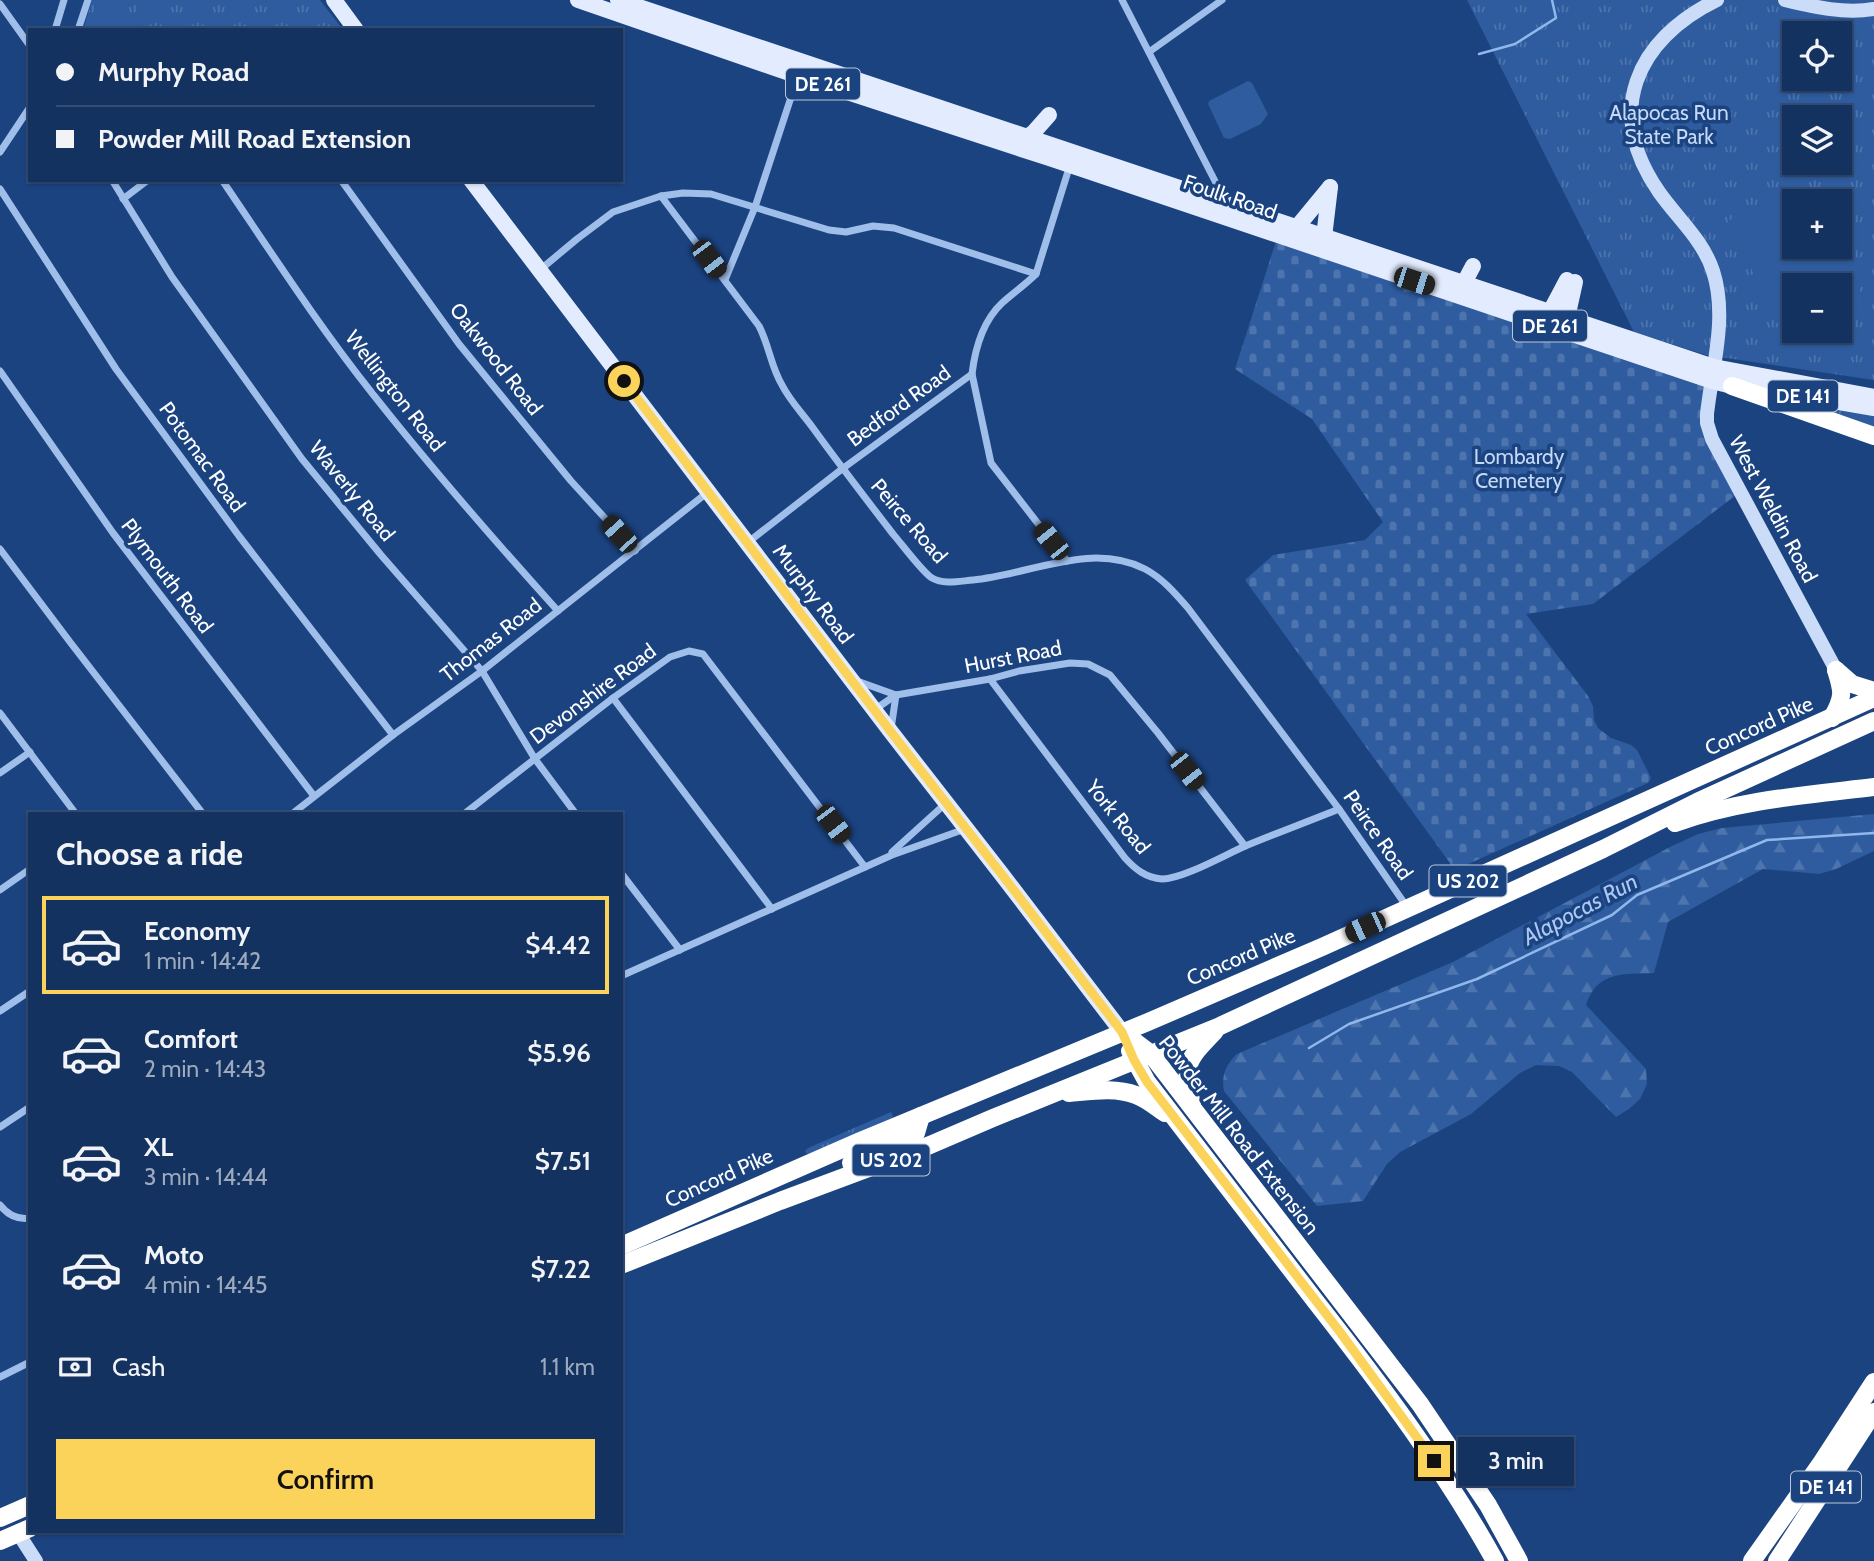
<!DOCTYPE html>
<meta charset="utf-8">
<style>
body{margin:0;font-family:Cabin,sans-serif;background:#1d3a66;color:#f1f3f6;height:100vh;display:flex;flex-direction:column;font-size:26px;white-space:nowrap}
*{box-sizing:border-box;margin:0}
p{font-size:23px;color:#9daabd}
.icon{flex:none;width:38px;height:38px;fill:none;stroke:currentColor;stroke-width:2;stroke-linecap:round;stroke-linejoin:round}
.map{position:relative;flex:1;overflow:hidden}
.side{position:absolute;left:28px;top:812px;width:595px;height:721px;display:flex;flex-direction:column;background:#143260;border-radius:0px;box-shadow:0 2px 5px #0004,0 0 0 2px #334d75}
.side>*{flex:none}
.banner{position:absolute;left:28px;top:28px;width:595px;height:154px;border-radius:0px;box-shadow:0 2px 5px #0004,0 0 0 2px #334d75;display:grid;align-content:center;height:154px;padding:0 28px;background:#143260}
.fabs{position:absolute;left:1782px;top:21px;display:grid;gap:14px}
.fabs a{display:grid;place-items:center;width:70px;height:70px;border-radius:0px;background:#143260;box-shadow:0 2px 5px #0004,0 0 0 2px #334d75;font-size:35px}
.end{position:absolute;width:32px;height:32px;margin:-16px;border:9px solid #fbd35b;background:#111;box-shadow:0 0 0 4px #111}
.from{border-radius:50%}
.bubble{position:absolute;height:49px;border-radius:0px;background:#143260;box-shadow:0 2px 5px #0004,0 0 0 2px #334d75;font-size:23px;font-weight:600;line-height:49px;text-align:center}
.car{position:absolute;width:21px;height:42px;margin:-21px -10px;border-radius:9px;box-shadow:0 0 5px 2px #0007;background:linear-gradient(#222 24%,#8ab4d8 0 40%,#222 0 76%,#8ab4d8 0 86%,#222 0)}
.banner b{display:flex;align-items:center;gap:24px;height:66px;font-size:26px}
.banner b+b{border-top:2px solid #334d75}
.banner i{width:18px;height:18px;background:#f1f3f6}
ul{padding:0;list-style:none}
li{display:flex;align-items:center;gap:21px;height:98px;margin:0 14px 10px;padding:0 14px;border:4px solid transparent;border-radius:0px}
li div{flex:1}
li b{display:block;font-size:26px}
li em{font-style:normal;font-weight:600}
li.current{border-color:#fbd35b}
li>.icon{width:63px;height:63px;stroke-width:1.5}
h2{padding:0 28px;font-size:32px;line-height:84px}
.pay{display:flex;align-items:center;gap:18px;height:77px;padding:0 28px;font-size:26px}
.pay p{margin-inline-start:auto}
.primary-button{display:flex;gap:14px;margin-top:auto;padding:14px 28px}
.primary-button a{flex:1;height:80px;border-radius:0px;background:#fbd35b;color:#111;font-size:28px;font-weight:600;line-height:80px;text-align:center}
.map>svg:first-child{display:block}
.grass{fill:url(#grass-tufts);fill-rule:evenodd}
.forest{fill:url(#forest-firs)}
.cemetery{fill:url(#cemetery-stones)}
.pitch{fill:#2e5c9f}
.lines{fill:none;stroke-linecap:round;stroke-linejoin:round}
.stream{stroke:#91b8ec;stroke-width:2.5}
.street{stroke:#9fbeea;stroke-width:7}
.secondary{stroke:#cadcf7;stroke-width:14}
.primary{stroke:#e2ecfe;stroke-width:16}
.highway{stroke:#fff;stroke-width:18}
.route{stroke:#fbd35b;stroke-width:9}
.labels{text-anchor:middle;stroke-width:7;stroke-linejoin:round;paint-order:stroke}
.shield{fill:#1b4380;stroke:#bbc7d9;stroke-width:2}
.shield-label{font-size:19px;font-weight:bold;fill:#fff}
.park-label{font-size:21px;fill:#c3d9f7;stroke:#1b4380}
.street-label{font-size:21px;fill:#fff;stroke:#1b4380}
.water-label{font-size:23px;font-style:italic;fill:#aac8f2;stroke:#1b4380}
</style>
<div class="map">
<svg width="1874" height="1561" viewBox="0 0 1874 1561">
<defs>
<pattern id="grass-tufts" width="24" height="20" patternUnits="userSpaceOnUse" patternTransform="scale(1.75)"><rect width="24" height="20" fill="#2e5c9f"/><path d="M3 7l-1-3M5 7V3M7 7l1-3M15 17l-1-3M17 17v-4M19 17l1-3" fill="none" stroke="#4d74ad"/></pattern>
<pattern id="forest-firs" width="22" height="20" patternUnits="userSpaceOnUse" patternTransform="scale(1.75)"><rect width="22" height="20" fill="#2e5c9f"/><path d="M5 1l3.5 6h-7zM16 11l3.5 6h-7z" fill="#4d74ad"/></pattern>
<pattern id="cemetery-stones" width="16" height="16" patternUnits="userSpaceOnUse" patternTransform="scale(1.75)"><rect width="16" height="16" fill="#2e5c9f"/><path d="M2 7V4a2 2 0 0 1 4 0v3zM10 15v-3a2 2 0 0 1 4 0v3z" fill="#4d74ad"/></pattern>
</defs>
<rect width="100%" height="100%" fill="#1b4380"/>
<!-- grass -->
<g class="grass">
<path d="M 92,0 L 320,0 L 340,26 L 336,30 L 83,30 Z"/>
<path d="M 1467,0 L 1874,0 L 1874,380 L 1706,355 L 1634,332 ZM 1794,33 L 1839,33 L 1839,79 L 1794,79 ZM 1794,117 L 1839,117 L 1839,163 L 1794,163 ZM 1794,201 L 1839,201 L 1839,247 L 1794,247 ZM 1794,285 L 1839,285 L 1839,331 L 1794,331 Z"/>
<path d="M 1798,403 L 1874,415 L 1874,429 Z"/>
<path d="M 891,1112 L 893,1116 L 892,1118 L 809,1154 L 806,1153 L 805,1151 L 808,1148 Z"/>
</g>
<!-- forest -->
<path class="forest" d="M 1874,814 L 1874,851 L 1836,869 L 1819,874 L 1763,869 L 1668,922 L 1654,973 C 1623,974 1597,971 1586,1005 L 1646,1069 L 1647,1084 L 1640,1099 L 1629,1109 L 1616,1117 L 1572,1072 L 1559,1066 L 1536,1065 L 1520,1073 L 1471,1114 L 1400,1152 L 1387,1164 L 1363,1201 L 1317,1206 L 1224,1091 C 1221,1076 1226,1064 1237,1054 L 1453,962 L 1672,846 L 1698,834 L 1722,828 Z"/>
<!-- cemetery -->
<path class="cemetery" d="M 1278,235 L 1712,381 L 1707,414 L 1740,492 L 1593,604 L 1526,614 L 1588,696 L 1593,706 L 1594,720 L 1598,728 L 1611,738 L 1631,745 L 1637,750 L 1651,778 L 1648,783 L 1455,870 L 1245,580 L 1273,555 L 1365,540 L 1383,522 L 1312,419 L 1235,369 Z"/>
<!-- pitch -->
<g class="pitch">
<path d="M 144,1 L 152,1 L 156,8 L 142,26 L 132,17 Z"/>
<path d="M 97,3 L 104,3 L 141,30 L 87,30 Z"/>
<path d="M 1248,81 L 1252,83 L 1268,114 L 1261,124 L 1230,139 L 1224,138 L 1208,104 L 1209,101 Z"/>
<path d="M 1807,182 L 1817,201 L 1794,201 L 1794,247 L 1839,247 L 1865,301 L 1839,314 L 1839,285 L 1794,285 L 1794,331 L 1805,331 L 1786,340 L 1728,221 Z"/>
</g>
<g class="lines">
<!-- stream -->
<g class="stream">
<path d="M 1479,54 L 1515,44 L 1556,18 L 1552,0"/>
<path d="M 1309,1048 L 1349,1024 L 1477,979 L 1612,915 L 1637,895 L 1767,840 L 1874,833"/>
</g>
<!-- street -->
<g class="street">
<path d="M 1122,0 L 1216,183 L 1221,201"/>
<path d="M 0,4 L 30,46"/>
<path d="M 55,30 L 64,0"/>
<path d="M 78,30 L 88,0"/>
<path d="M 1149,52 L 1222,0"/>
<path d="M 0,152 L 30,107"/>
<path d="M 112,180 L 172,277 L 302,459 L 381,555 L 482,671 L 535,759 L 576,814"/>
<path d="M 222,180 C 271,252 318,325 372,393 C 431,468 494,540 558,611"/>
<path d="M 341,180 L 459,344 L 571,481 L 635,551"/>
<path d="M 0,189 L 116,369 L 239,536 L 393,735"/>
<path d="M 661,196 L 759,326 C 769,345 771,367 782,385 C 790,401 803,414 813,428 C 839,464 866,499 893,534 C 901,543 923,573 932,578 C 944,585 960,581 973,580 C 1029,575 1090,541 1145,569 C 1162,578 1175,593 1188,608 L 1339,809 L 1407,907"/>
<path d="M 123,199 L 148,180"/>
<path d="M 541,269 L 577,239 L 613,212 L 661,196 L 683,193 L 711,194 L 829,230 L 846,232 L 873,226 L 894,228 L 1036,274"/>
<path d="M 725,280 L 755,207 L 798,76"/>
<path d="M 0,371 L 113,533 L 314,796"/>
<path d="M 972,374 L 991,463 L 1067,561"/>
<path d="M 747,543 L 842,469 L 972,374 C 975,349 983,321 1002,303 C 1013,293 1025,285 1036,274 L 1070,165"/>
<path d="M 0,549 L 70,642 L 203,814"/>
<path d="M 990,679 L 1125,858 C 1135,869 1146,878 1162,879 C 1182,879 1223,856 1243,847 C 1274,834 1307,822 1339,809"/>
<path d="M 857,681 L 896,695"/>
<path d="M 613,698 L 772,909"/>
<path d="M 874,710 L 896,695 L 990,679 L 1019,671 L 1070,663 L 1088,664 L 1110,675 L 1158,733 L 1245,846"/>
<path d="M 0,713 L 76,814"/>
<path d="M 891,729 L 896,695"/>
<path d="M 0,773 L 30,752"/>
<path d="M 292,814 L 393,735 L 482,671 L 708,492"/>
<path d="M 464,814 L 613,698 L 670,657 L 689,651 L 703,654 L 865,867"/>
<path d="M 892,852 L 945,804"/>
<path d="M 621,873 L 680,950"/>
<path d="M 0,890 L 30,869"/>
<path d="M 621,976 L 892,855 L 965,829"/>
<path d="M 0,1011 L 30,991"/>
<path d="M 0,1127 L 30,1107"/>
<path d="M 0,1205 C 7,1214 17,1220 30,1218"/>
<path d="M 0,1377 L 30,1362"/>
</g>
<!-- secondary -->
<g class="secondary">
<path d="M 1717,0 C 1635,40 1604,113 1659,192 C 1678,219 1703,240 1713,271 C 1728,317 1712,368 1707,414 L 1707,423 L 1712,439 L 1836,670"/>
<path d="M 1785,0 C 1815,7 1844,14 1874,9"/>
<path d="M 18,1533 L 36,1561"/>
</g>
<!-- primary -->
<g class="primary">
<path d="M 334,0 L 356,30"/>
<path d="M 578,0 L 798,76 L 1049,158 L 1712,381 L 1732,386 L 1756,388 L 1874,408"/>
<path d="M 618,0 L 1714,367 L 1874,397"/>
<path d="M 1027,137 L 1033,133 L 1049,115"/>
<path d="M 471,180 L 891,732 L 1003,876 L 1122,1032"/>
<path d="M 1297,227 L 1330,187"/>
<path d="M 1324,237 L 1330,187"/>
<path d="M 1464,283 L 1473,266"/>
<path d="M 1550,312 L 1567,280"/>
<path d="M 1567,318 L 1575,282"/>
</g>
<!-- highway -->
<g class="highway">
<path d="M 1732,386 L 1874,436"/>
<path d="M 1836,670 L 1852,684 L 1874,691"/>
<path d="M 1832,718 C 1844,697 1843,692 1836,670"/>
<path d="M 1675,823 C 1739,800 1807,795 1874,787"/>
<path d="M 1122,1032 L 1151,1054 L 1420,1404 L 1488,1505 L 1519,1561"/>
<path d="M 1130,1051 L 1147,1082 C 1203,1156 1260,1229 1316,1302 C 1381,1385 1444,1469 1495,1561"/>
<path d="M 1069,1093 C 1092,1091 1115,1087 1136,1095 C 1147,1099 1156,1107 1165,1113"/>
<path d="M 1192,1105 C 1183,1064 1186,1061 1215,1031"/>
<path d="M 851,1163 L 912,1136 L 916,1133 L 921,1116"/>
<path d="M 621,1246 L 858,1142 L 1148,1022 L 1322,947 L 1874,698"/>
<path d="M 621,1265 L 780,1201 L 930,1145 L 993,1118 L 1220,1026 L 1603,849 L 1697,802 L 1874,721"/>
<path d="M 0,1518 L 30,1505"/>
<path d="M 0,1541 L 30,1528"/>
<path d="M 1752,1561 L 1822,1462 L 1874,1382"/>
<path d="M 1777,1561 L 1874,1412"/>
</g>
</g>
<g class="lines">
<!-- route -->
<path class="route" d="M 624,381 L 891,732 L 1003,876 L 1122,1032 L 1134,1060 L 1147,1082 L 1340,1332 L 1434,1461"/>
</g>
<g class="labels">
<!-- shield labels -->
<g class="shield">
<rect x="786" y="68.5" width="74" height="31" rx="5"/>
<rect x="1513" y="310.5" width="74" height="31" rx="5"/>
<rect x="1768" y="380.5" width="70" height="31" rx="5"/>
<rect x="1429.5" y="865.5" width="77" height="31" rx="5"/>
<rect x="852.5" y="1144.5" width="77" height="31" rx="5"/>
<rect x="1791" y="1471.5" width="70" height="31" rx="5"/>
</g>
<g class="shield-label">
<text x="823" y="91">DE 261</text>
<text x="1550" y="333">DE 261</text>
<text x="1803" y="403">DE 141</text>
<text x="1468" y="888">US 202</text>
<text x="891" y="1167">US 202</text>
<text x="1826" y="1494">DE 141</text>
</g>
<!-- park labels -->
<g class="park-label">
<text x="1669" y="120">Alapocas Run<tspan x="1669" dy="24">State Park</tspan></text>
<text x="1519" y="464">Lombardy<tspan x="1519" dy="24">Cemetery</tspan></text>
</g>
<!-- street labels -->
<g class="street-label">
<text transform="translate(1230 197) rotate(19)" y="7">Foulk Road</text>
<text transform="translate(496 359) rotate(52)" y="7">Oakwood Road</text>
<text transform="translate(395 391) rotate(52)" y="7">Wellington Road</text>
<text transform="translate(899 406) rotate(-36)" y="7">Bedford Road</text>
<text transform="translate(202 457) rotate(54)" y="7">Potomac Road</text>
<text transform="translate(352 491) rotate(51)" y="7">Waverly Road</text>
<text transform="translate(1773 509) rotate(62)" y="7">West Weldin Road</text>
<text transform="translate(909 521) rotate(49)" y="7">Peirce Road</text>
<text transform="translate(167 576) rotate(53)" y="7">Plymouth Road</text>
<text transform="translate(813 594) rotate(53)" y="7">Murphy Road</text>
<text transform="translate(491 640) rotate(-38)" y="7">Thomas Road</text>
<text transform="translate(1013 657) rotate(-11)" y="7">Hurst Road</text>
<text transform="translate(593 694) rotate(-37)" y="7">Devonshire Road</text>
<text transform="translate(1759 726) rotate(-24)" y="7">Concord Pike</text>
<text transform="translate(1118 817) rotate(51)" y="7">York Road</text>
<text transform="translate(1378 835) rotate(55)" y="7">Peirce Road</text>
<text transform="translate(1241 957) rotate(-23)" y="7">Concord Pike</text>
<text transform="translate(1239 1135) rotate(52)" y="7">Powder Mill Road Extension</text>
<text transform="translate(719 1178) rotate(-24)" y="7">Concord Pike</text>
</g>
<!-- water labels -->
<g class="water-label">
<text transform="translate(1580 909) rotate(-28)" y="8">Alapocas Run</text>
</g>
</g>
</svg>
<div class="fabs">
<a><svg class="icon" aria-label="locate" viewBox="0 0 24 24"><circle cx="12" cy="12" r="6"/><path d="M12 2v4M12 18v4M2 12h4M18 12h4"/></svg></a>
<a><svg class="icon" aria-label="layers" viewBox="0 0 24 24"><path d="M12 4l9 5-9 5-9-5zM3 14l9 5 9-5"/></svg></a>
<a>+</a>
<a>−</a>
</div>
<i class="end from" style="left:624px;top:381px"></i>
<i class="end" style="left:1434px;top:1461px"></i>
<div class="bubble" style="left:1458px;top:1437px;width:116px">3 min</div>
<i class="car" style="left:709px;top:259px;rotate:143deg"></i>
<i class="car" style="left:1414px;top:281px;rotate:108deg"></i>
<i class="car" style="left:619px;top:534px;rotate:318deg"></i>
<i class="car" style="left:1051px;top:541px;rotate:321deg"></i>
<i class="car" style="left:1187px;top:771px;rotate:142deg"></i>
<i class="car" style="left:833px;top:824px;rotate:143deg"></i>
<i class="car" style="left:1365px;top:927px;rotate:246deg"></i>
<div class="banner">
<b><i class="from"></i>Murphy Road</b>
<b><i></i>Powder Mill Road Extension</b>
</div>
<section class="side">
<h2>Choose a ride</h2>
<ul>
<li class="current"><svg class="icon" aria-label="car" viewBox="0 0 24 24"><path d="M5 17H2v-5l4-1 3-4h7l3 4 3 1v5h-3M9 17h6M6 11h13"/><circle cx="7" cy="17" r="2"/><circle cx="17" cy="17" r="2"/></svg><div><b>Economy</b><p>1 min · 14:42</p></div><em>$4.42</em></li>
<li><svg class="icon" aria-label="car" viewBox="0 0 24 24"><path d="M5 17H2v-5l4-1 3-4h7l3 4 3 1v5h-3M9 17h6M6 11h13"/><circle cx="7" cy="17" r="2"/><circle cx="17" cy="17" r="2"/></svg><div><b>Comfort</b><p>2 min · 14:43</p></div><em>$5.96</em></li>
<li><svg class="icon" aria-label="car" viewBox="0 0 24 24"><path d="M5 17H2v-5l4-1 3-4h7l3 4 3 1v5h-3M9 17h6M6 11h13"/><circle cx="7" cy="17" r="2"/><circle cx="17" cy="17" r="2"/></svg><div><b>XL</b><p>3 min · 14:44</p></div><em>$7.51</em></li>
<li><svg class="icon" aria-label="car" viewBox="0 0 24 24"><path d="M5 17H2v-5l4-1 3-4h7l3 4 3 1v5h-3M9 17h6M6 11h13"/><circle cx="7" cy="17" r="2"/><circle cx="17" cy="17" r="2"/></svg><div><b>Moto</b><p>4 min · 14:45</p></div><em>$7.22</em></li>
</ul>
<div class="pay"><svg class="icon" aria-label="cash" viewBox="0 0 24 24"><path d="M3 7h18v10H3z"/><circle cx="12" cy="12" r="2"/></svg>Cash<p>1.1 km</p></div>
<div class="primary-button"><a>Confirm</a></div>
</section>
</div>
